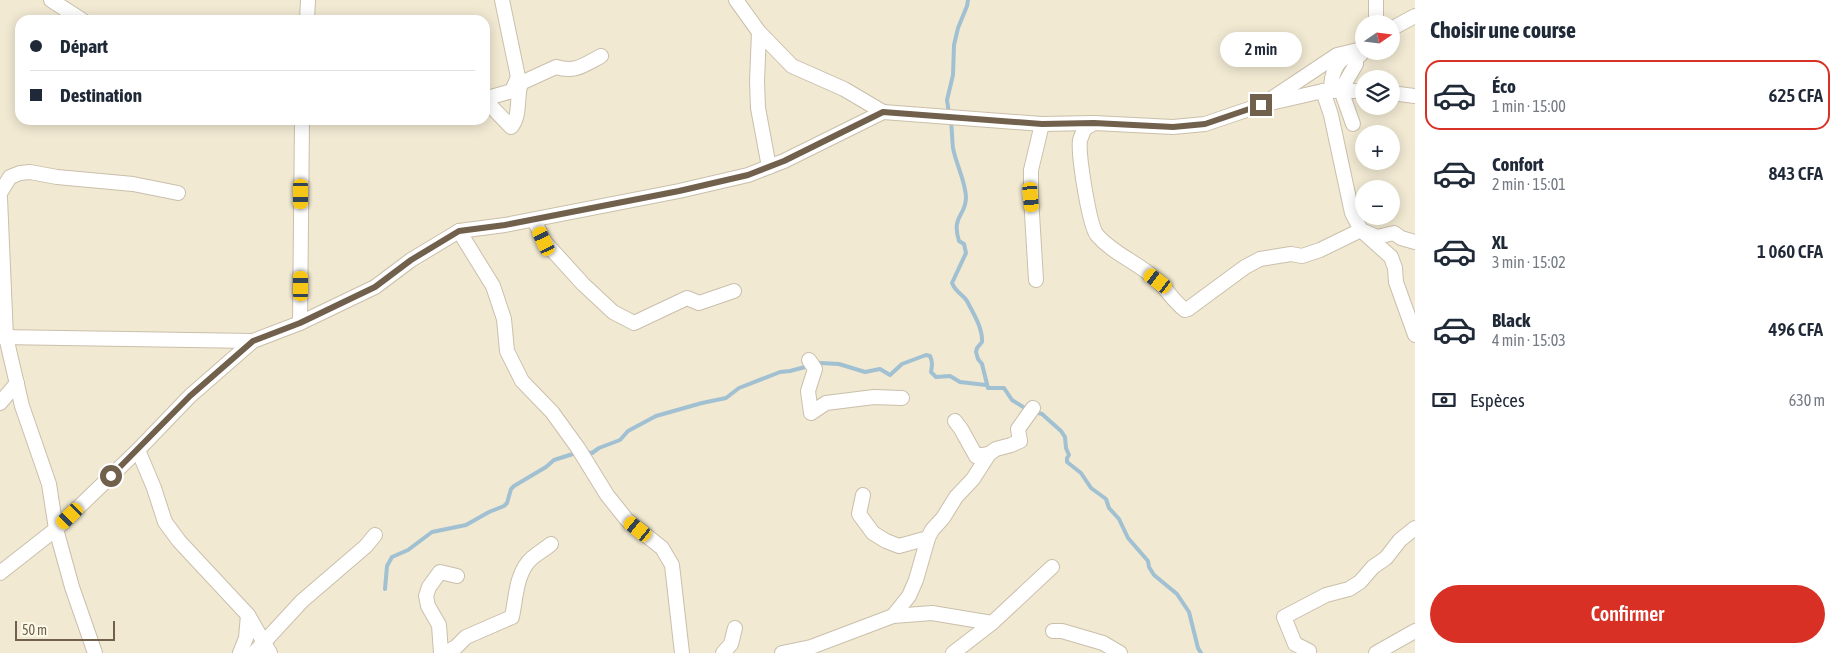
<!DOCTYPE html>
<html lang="fr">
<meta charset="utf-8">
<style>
body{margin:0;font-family:"Asap Condensed",sans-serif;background:#f2f2f3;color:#1f2937;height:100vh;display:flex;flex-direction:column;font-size:19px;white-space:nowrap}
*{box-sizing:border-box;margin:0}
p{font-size:16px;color:#747a83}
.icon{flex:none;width:28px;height:28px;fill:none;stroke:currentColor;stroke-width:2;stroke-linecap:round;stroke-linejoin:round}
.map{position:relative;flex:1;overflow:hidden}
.details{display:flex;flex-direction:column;background:#fff;width:425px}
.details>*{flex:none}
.guide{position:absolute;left:15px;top:15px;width:475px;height:110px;border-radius:15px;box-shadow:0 2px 12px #0003;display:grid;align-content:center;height:110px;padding:0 15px;background:#fff}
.needle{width:32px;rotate:76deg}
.buttons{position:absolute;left:1355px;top:15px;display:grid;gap:10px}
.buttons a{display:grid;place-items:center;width:45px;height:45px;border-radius:50%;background:#fff;box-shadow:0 2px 12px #0003;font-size:25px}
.scale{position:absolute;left:15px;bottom:12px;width:100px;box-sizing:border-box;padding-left:5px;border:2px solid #70604c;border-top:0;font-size:14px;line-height:18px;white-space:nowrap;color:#70604c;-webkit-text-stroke:4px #fdfae9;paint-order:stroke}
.end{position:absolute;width:22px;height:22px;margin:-11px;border:6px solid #70604c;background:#fff;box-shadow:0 0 0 2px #fff}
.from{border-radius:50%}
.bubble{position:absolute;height:35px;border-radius:18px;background:#fff;box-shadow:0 2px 12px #0003;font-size:16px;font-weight:600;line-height:35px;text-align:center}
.car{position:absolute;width:15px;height:30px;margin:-15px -8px;border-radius:6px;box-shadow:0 0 4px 1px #0007;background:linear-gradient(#f5c518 24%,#345 0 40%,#f5c518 0 76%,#345 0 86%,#f5c518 0)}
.guide b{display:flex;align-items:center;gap:18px;height:48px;font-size:19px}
.guide b+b{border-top:1px solid #e0e1e3}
.guide i{width:12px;height:12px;background:#1f2937}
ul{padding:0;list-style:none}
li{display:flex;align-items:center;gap:15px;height:70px;margin:0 10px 8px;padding:0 5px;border:2px solid transparent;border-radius:15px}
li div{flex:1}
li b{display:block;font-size:19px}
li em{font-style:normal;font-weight:600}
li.on{border-color:#d93025}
li>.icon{width:45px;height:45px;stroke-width:1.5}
h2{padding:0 15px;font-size:22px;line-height:60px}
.pay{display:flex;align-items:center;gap:12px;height:55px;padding:0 15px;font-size:19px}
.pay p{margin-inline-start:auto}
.action{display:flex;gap:10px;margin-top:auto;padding:10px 15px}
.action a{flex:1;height:58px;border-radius:30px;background:#d93025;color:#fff;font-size:20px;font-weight:600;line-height:58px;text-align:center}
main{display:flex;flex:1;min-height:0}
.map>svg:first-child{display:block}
.residential{fill:#f1e9d2;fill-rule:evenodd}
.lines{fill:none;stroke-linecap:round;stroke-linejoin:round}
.stream{stroke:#a1c0d2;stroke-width:4}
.street-casing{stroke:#cabfab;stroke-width:16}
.street{stroke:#fff;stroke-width:14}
.route{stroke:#70604c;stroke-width:6}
</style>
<main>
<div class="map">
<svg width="1415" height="653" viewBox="0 0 1415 653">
<rect width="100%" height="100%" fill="#faf6e3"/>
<!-- residential -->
<path class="residential" d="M 0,0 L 1415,0 L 1415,653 L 0,653 ZM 20,20 L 485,20 L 485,120 L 20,120 ZM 1364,24 L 1391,24 L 1391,51 L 1364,51 ZM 1364,79 L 1391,79 L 1391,106 L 1364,106 ZM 1364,134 L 1391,134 L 1391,161 L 1364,161 ZM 1364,189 L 1391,189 L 1391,216 L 1364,216 Z"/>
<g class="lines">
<!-- stream -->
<g class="stream">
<path d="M 949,114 L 947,100 L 953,75 L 954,45 L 958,28 L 967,6 L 968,0"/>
<path d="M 951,121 C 952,130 952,139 953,148 C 956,164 965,180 966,197 C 966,217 951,215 959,241 L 964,244 L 966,253 L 952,283 C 956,293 963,294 967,301 C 973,313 983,328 982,342 L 977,348 L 976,352 L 978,359 L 982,364 L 988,388 L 1004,388 L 1012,400 L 1028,410 L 1042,414 L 1061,431 L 1065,437 L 1066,448 L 1069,455 L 1067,458 L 1067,462 L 1081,473 L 1091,488 L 1106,499 L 1109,508 L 1119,519 L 1128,538 L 1148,561 L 1149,567 L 1154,575 L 1177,594 L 1189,612 L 1198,648 L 1201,653"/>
<path d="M 585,452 L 592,453 L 599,448 L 620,440 L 628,431 L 656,416 L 702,403 L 726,398 L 739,388 L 780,372 L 790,371 L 820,363 L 839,364 L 865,372 L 880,369 L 890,375 L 902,364 L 926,355 L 930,356 C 933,362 932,366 931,372 L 936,377 L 950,376 L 960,382 L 986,385"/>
<path d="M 385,589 L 387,566 L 392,557 L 408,550 L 432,532 L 466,525 L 489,512 L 504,506 L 507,503 L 511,489 L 514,486 L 546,467 L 554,460 L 576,453"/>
</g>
<defs>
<g id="street">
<path d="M 51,0 L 82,20"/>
<path d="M 736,0 L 759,32 L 792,66 L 844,89 L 883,112"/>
<path d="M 307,20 L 308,0"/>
<path d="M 1376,24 L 1376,0"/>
<path d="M 1391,29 L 1415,16"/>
<path d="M 759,32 L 757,81 L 758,108 L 769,167"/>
<path d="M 1323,91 L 1331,115 L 1352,213 L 1361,230 L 1391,257 L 1395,268 L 1396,282 L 1415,335"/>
<path d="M 1331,91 C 1331,77 1334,63 1347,56"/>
<path d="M 1391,93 L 1415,96"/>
<path d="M 485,97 L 491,97 L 512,91 L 518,77 L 502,0"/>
<path d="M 485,100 L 511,127 C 521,116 516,97 521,83 L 556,67 C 575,73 584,65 601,56"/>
<path d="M 1268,101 L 1337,55 L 1358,50 L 1364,46"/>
<path d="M 1094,123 L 1084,129 C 1083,133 1081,137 1080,140 C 1078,154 1089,225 1097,235 C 1114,255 1140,263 1159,282 C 1168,291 1174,302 1185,310 L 1188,309 L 1245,267 L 1260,259 L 1291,254 L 1302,256 L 1320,250 L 1361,230 L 1377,237 L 1394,233 L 1401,238 L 1415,242"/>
<path d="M 1353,124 L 1341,90 L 1356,64 L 1354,61 L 1364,51"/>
<path d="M 0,193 L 10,177 L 20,173 L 30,172 L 57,177 L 133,184 L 178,193"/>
<path d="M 0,198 L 6,337 L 22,406 L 49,484 L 56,529 L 72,587 L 95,653"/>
<path d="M 534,220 L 544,241 L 583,284 L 613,312 L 634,323 L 687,298 L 699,303 L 734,291"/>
<path d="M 459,231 L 493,286 L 504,319 L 507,351 L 522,381 L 552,412 L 578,448 L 607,495 L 627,520 L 662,548 L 672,565 L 682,653"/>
<path d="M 1036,280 L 1031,197 L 1031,170 L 1042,124"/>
<path d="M 300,323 L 302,120"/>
<path d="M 0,337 L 253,341 L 300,323 L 375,287 L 411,260 L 459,231 L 505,225 L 679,191 L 748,175 L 784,161 L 883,112 L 1042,124 L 1094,123 L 1173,127 L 1205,124 L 1261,105 L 1323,91 L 1364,91"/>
<path d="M 809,360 L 815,369 L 808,391 L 811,413 L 826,403 L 874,397 L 902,398"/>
<path d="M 0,403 L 17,383"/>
<path d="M 955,421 L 961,429 L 976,456 L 989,454"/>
<path d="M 138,450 L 154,488 L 165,522 L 179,541 L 248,615 L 270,653"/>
<path d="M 863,495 L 859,514 L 873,533 L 886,541 L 899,546 L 928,538"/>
<path d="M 0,573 L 56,529 L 138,450 L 190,396 L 253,341"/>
<path d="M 893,616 L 909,596 L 916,580 L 928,538 L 932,530 L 943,518 L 956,497 L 973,479 L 989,454 L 996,449 L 1011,445 L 1020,441 L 1018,429 L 1033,408"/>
<path d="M 1053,631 L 1062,631 L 1103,643 L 1120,653"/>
<path d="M 240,653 L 246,638 L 248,615"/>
<path d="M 254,653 L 302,601 L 366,546 L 375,535"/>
<path d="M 441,653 L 439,625 L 428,606 L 426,596 L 429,587 L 440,572 L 457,576"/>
<path d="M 445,653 L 456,647 L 466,637 L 512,617 C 516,598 516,572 532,558 C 538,553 545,549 551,544"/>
<path d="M 723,653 L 731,644 L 735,628"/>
<path d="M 782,653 L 811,647 L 893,616 L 932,613 L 992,623"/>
<path d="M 953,653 L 992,623 L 1052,567"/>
<path d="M 1309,653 L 1309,651 L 1295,644 L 1284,617 L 1326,595 L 1349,589 L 1360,582 L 1373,567 L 1386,558 L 1400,540 L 1415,528"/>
<path d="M 1376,653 L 1415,631"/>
</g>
</defs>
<!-- street casing -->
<use href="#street" class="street-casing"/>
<!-- street -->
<use href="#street" class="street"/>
</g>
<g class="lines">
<!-- route -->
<path class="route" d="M 111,476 L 190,396 L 253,341 L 300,323 L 375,287 L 411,260 L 459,231 L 505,225 L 679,191 L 748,175 L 784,161 L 883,112 L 1042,124 L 1094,123 L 1173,127 L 1205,124 L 1261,105"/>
</g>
</svg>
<div class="buttons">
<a><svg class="needle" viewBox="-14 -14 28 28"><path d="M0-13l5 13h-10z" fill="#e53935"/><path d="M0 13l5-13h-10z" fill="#747a83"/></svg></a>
<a><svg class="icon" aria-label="layers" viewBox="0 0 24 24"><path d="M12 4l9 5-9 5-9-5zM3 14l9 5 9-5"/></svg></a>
<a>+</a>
<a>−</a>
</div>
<div class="scale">50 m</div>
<i class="end from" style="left:111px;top:476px"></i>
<i class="end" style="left:1261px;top:105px"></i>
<div class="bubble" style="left:1220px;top:32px;width:82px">2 min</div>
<i class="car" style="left:301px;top:194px;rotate:180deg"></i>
<i class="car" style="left:1031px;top:197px;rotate:175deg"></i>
<i class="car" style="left:544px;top:241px;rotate:335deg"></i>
<i class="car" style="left:1158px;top:281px;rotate:307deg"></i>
<i class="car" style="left:301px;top:286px;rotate:0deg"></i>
<i class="car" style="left:70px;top:516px;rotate:226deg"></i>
<i class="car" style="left:638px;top:529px;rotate:309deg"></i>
<div class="guide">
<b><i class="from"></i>Départ</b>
<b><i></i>Destination</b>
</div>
</div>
<section class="details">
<h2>Choisir une course</h2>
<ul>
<li class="on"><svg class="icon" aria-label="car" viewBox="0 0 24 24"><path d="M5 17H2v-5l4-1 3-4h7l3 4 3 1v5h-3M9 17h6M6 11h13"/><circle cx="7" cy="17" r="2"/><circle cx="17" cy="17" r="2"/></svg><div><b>Éco</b><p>1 min · 15:00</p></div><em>625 CFA</em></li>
<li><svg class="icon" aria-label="car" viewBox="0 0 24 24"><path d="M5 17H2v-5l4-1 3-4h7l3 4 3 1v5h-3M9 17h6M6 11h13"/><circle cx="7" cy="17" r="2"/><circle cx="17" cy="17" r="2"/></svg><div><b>Confort</b><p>2 min · 15:01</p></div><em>843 CFA</em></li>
<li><svg class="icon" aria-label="car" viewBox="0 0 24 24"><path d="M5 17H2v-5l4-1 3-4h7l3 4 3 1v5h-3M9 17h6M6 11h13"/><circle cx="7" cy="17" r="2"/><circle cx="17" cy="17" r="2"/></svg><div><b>XL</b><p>3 min · 15:02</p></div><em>1 060 CFA</em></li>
<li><svg class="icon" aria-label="car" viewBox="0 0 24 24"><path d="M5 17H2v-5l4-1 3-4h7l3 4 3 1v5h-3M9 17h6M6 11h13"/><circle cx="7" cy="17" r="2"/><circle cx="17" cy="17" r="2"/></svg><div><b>Black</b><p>4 min · 15:03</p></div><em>496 CFA</em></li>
</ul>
<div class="pay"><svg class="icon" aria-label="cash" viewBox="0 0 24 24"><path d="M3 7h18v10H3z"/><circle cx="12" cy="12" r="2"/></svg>Espèces<p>630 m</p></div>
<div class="action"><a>Confirmer</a></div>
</section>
</main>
